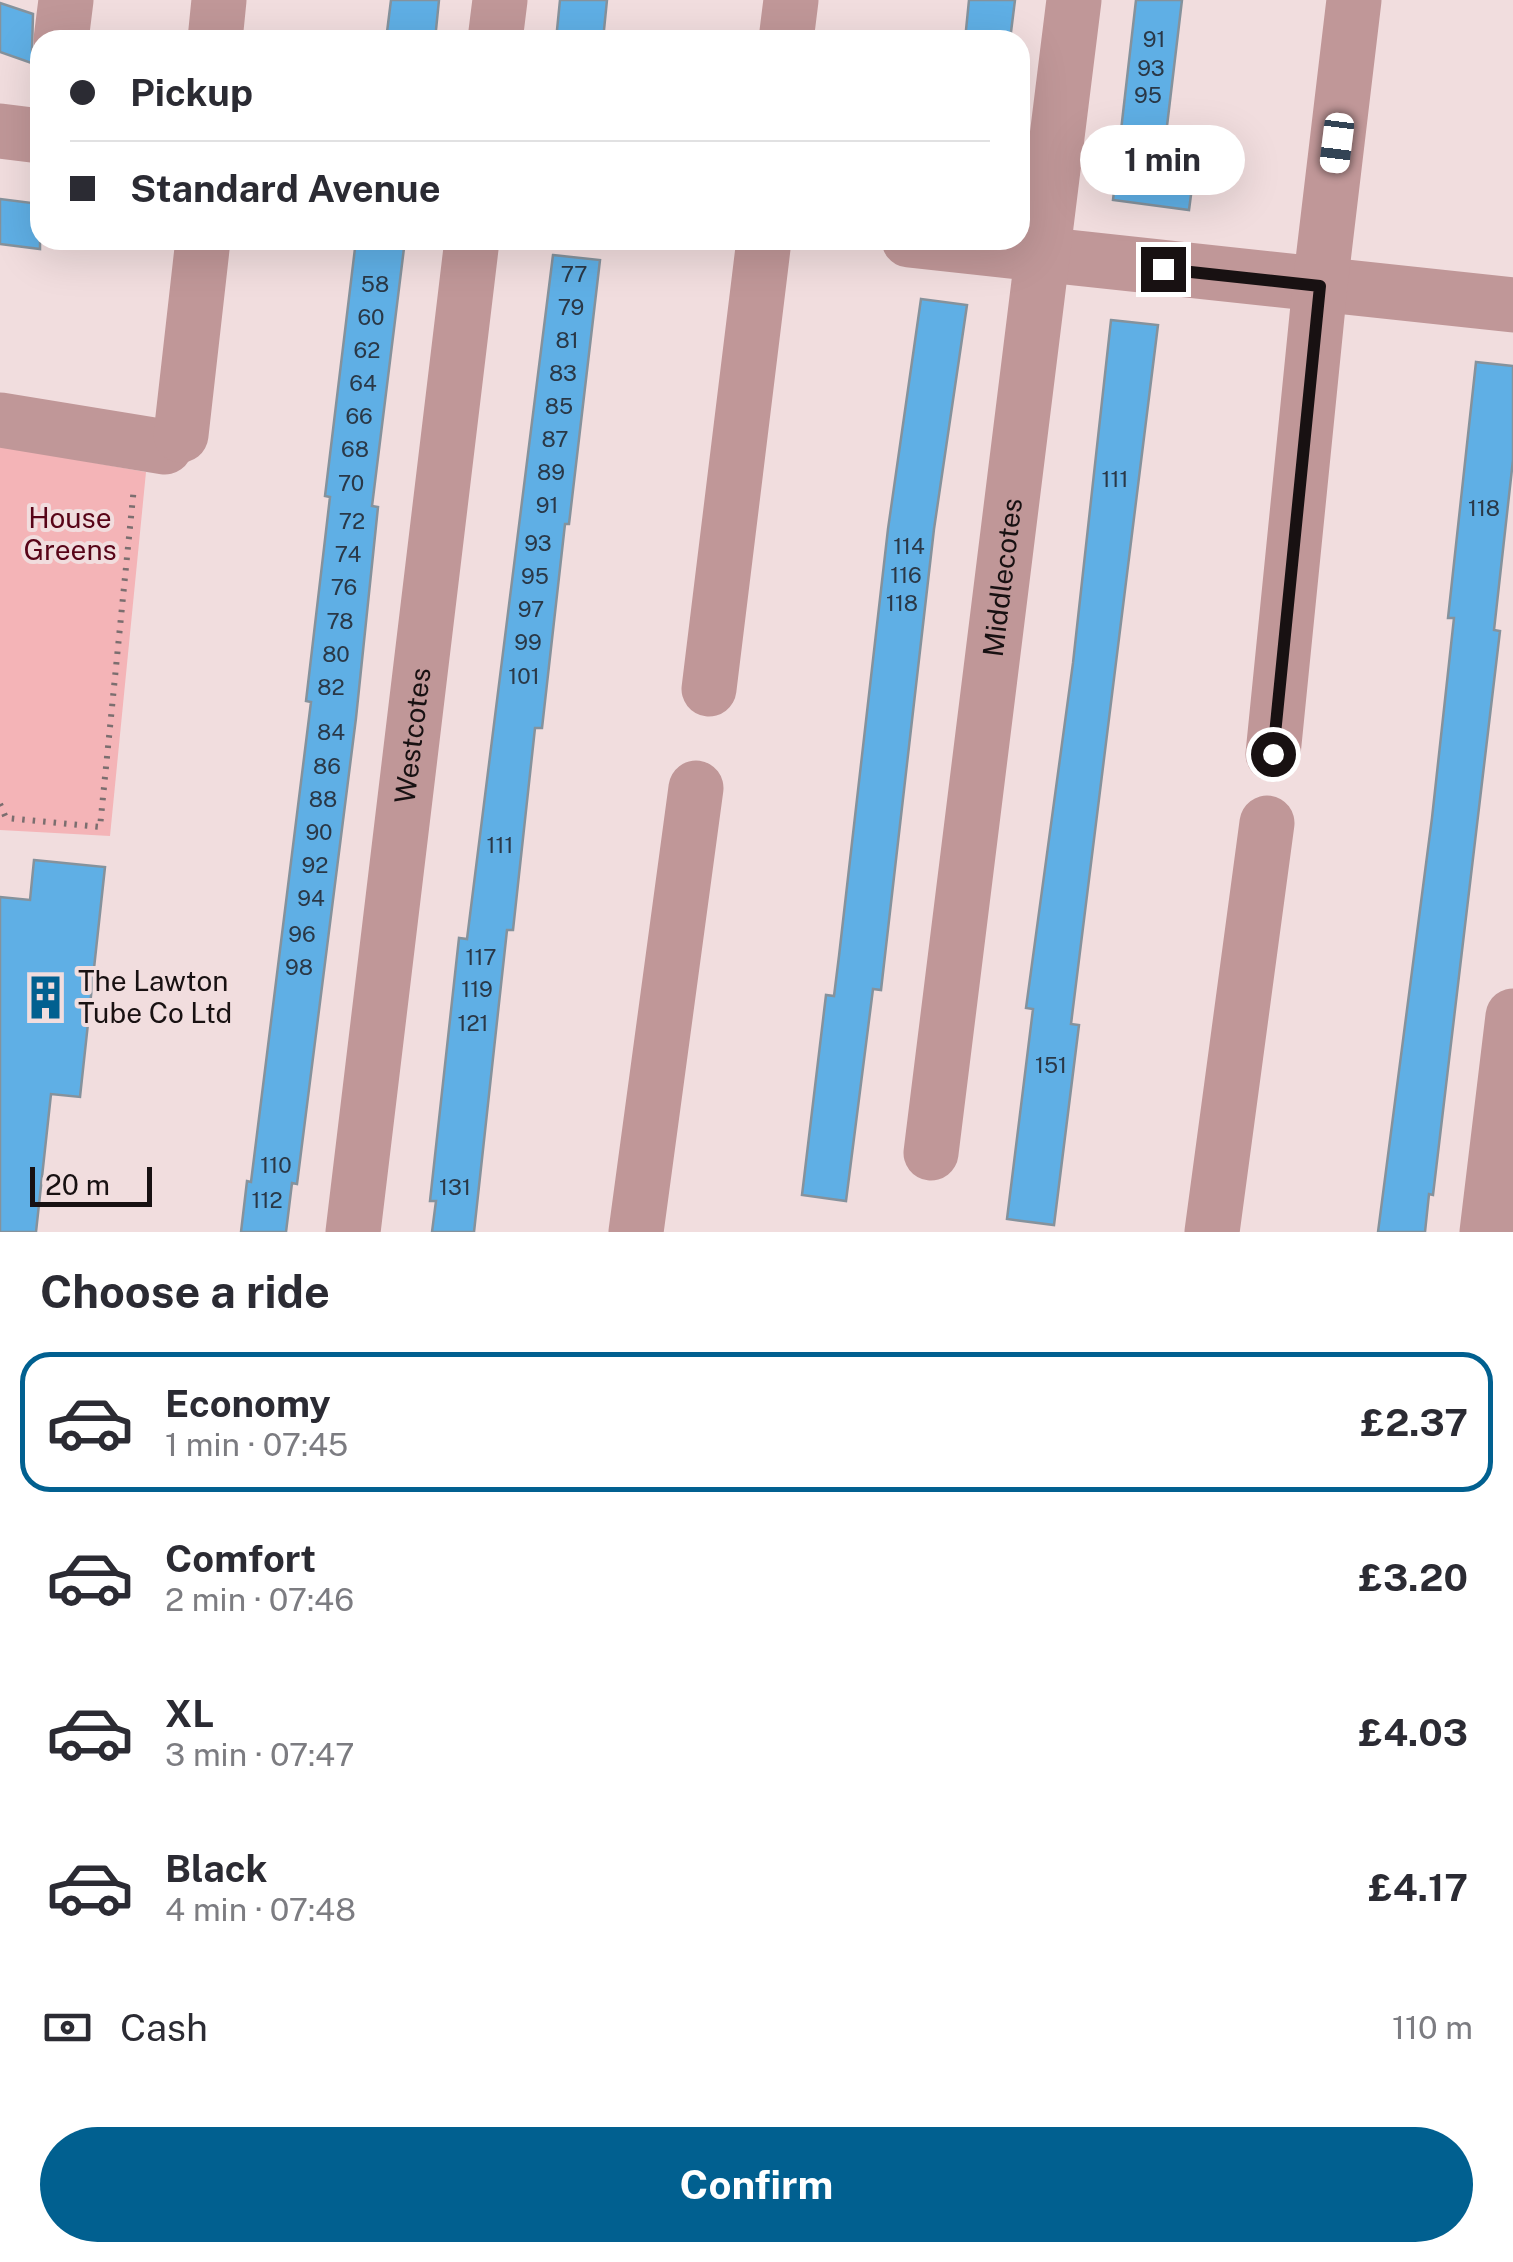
<!DOCTYPE html>
<meta charset="utf-8">
<style>
body{margin:0;font-family:"Public Sans",sans-serif;background:#f7f7f7;color:#2b2b33;height:100vh;display:flex;flex-direction:column;font-size:38px;white-space:nowrap}
*{box-sizing:border-box;margin:0}
p{font-size:32px;color:#7c7c81}
.icon{flex:none;width:55px;height:55px;fill:none;stroke:currentColor;stroke-width:2;stroke-linecap:round;stroke-linejoin:round}
.map{position:relative;height:1232px;overflow:hidden}
.details{display:flex;flex-direction:column;background:#fff;flex:1}
.details>*{flex:none}
.guide{position:absolute;left:30px;top:30px;width:1000px;height:220px;border-radius:30px;box-shadow:0 10px 40px #0002;display:grid;align-content:center;height:220px;padding:0 40px;background:#fff}
.scale{position:absolute;left:30px;bottom:25px;width:122px;box-sizing:border-box;padding-left:10px;border:5px solid #181112;border-top:0;font-size:28px;line-height:35px;white-space:nowrap;color:#181112;-webkit-text-stroke:8px #f1ddde;paint-order:stroke}
.end{position:absolute;width:45px;height:45px;margin:-22px;border:12px solid #181112;background:#fff;box-shadow:0 0 0 5px #fff}
.from{border-radius:50%}
.bubble{position:absolute;height:70px;border-radius:35px;background:#fff;box-shadow:0 10px 40px #0002;font-size:32px;font-weight:700;line-height:70px;text-align:center}
.car{position:absolute;width:30px;height:60px;margin:-30px -15px;border-radius:12px;box-shadow:0 0 8px 2px #0007;background:linear-gradient(#fff 24%,#345 0 40%,#fff 0 76%,#345 0 86%,#fff 0)}
.guide b{display:flex;align-items:center;gap:35px;height:95px;font-size:38px}
.guide b+b{border-top:2px solid #e1e1e2}
.guide i{width:25px;height:25px;background:#2b2b33}
ul{padding:0;list-style:none}
li{display:flex;align-items:center;gap:30px;height:140px;margin:0 20px 15px;padding:0 20px;border:5px solid transparent;border-radius:30px}
li div{flex:1}
li b{display:block;font-size:38px}
li em{font-style:normal;font-weight:700}
li.on{border-color:#016090}
li>.icon{width:90px;height:90px;stroke-width:1.5}
h2{padding:0 40px;font-size:45px;line-height:120px}
.pay{display:flex;align-items:center;gap:25px;height:110px;padding:0 40px;font-size:38px}
.pay p{margin-inline-start:auto}
.primary-button{display:flex;gap:20px;margin-top:auto;padding:20px 40px}
.primary-button a{flex:1;height:115px;border-radius:60px;background:#016090;color:#fff;font-size:40px;font-weight:700;line-height:115px;text-align:center}
.map>svg:first-child{display:block}
.green{fill:#f4b4b7}
.building{fill:#5fafe5;stroke:#85929c;stroke-width:2.5}
.lines{fill:none;stroke-linecap:round;stroke-linejoin:round}
.path{stroke:#7b6e6f;stroke-width:6;stroke-dasharray:2.5 8;stroke-linecap:butt}
.minor{stroke:#c09798;stroke-width:55}
.route{stroke:#181112;stroke-width:12}
.labels{text-anchor:middle;stroke-width:8;stroke-linejoin:round;paint-order:stroke}
.number-label{font-size:22px;fill:#2a3847}
.park-label{font-size:28px;fill:#580418;stroke:#f1ddde}
.street-label{font-size:28px;fill:#181112;stroke:#f1ddde}
.poi-label{font-size:28px;fill:#181112;stroke:#f1ddde;text-anchor:start}
</style>
<div class="map">
<svg width="1513" height="1232" viewBox="0 0 1513 1232">
<rect width="100%" height="100%" fill="#f1ddde"/>
<!-- green -->
<path class="green" d="M 0,446 L 146,472 L 110,836 L 0,830 Z"/>
<!-- building -->
<g class="building">
<path d="M 391,0 L 439,0 L 435,40 L 386,40 Z"/>
<path d="M 560,0 L 607,0 L 603,40 L 556,40 Z"/>
<path d="M 969,0 L 1015,0 L 1010,40 L 965,40 Z"/>
<path d="M 1136,0 L 1182,0 L 1162,168 L 1194,172 L 1189,210 L 1113,200 Z"/>
<path d="M 0,3 L 33,14 L 32,51 L 40,66 L 0,52 Z"/>
<path d="M 0,199 L 40,204 L 40,249 L 0,244 Z"/>
<path d="M 356,240 L 405,240 L 372,506 L 378,507 L 356,718 L 297,1184 L 292,1183 L 286,1232 L 241,1232 L 247,1181 L 251,1182 L 311,702 L 306,701 L 330,497 L 325,496 Z"/>
<path d="M 553,255 L 600,260 L 569,524 L 565,524 L 542,728 L 535,728 L 513,930 L 507,930 L 474,1232 L 432,1232 L 436,1201 L 430,1201 L 459,938 L 467,939 Z"/>
<path d="M 921,299 L 967,305 L 934,529 L 881,990 L 873,989 L 846,1201 L 802,1195 L 826,995 L 834,996 L 839,956 L 888,529 Z"/>
<path d="M 1111,320 L 1158,325 L 1071,1024 L 1079,1025 L 1054,1225 L 1007,1219 L 1033,1009 L 1026,1008 L 1073,663 Z"/>
<path d="M 1476,362 L 1513,366 L 1513,460 L 1494,630 L 1500,631 L 1433,1195 L 1429,1194 L 1425,1232 L 1378,1232 L 1432,818 L 1454,618 L 1448,618 Z"/>
<path d="M 34,860 L 105,867 L 80,1097 L 51,1094 L 36,1232 L 0,1232 L 0,897 L 30,900 Z"/>
</g>
<g class="lines">
<!-- path -->
<path class="path" d="M 0,804 L 6,818 L 100,827 L 134,487"/>
<!-- minor -->
<g class="minor">
<path d="M 61,40 L 66,0"/>
<path d="M 215,40 L 219,0"/>
<path d="M 495,40 L 500,0"/>
<path d="M 786,40 L 791,0"/>
<path d="M 0,131 L 40,136"/>
<path d="M 909,240 L 1513,305"/>
<path d="M 0,420 L 165,447"/>
<path d="M 181,435 L 203,240"/>
<path d="M 709,689 L 764,240"/>
<path d="M 1273,754 L 1320,286 L 1354,0"/>
<path id="s1" d="M 931,1153 L 1074,0"/>
<path id="s2" d="M 353,1232 L 472,240"/>
<path d="M 636,1232 L 696,788"/>
<path d="M 1212,1232 L 1267,823"/>
<path d="M 1487,1232 L 1513,1016"/>
</g>
</g>
<g class="lines">
<!-- route -->
<path class="route" d="M 1163,269 L 1320,286 L 1273,754"/>
</g>
<!-- icons -->
<defs>
<symbol id="building-bare" viewBox="-9 -9 18 18"><path d="M-4-6H4V6H1V3H-1V6H-4ZM-2.5-4.3h1.7v1.8h-1.7ZM.8-4.3h1.7v1.8H.8ZM-2.5-1h1.7V.8h-1.7ZM.8-1h1.7V.8H.8Z" fill="#016090" stroke="#f1ddde" stroke-width="2.5" paint-order="stroke"/></symbol>
</defs>
<g fill-rule="evenodd">
<use href="#building-bare" x="14" y="966" width="63" height="63"/>
</g>
<g class="labels">
<!-- number labels -->
<g class="number-label">
<text x="1154" y="47">91</text>
<text x="1151" y="76">93</text>
<text x="1148" y="103">95</text>
<text x="574" y="282">77</text>
<text x="375" y="292">58</text>
<text x="571" y="315">79</text>
<text x="371" y="325">60</text>
<text x="567" y="348">81</text>
<text x="367" y="358">62</text>
<text x="563" y="381">83</text>
<text x="363" y="391">64</text>
<text x="559" y="414">85</text>
<text x="359" y="424">66</text>
<text x="555" y="447">87</text>
<text x="355" y="457">68</text>
<text x="551" y="480">89</text>
<text x="1115" y="487">111</text>
<text x="351" y="491">70</text>
<text x="547" y="513">91</text>
<text x="1484" y="516">118</text>
<text x="352" y="529">72</text>
<text x="538" y="551">93</text>
<text x="909" y="554">114</text>
<text x="348" y="562">74</text>
<text x="906" y="583">116</text>
<text x="535" y="584">95</text>
<text x="344" y="595">76</text>
<text x="902" y="611">118</text>
<text x="531" y="617">97</text>
<text x="340" y="629">78</text>
<text x="528" y="650">99</text>
<text x="336" y="662">80</text>
<text x="524" y="684">101</text>
<text x="331" y="695">82</text>
<text x="331" y="740">84</text>
<text x="327" y="774">86</text>
<text x="323" y="807">88</text>
<text x="319" y="840">90</text>
<text x="500" y="853">111</text>
<text x="315" y="873">92</text>
<text x="311" y="906">94</text>
<text x="302" y="942">96</text>
<text x="481" y="965">117</text>
<text x="299" y="975">98</text>
<text x="477" y="997">119</text>
<text x="473" y="1031">121</text>
<text x="1051" y="1073">151</text>
<text x="276" y="1173">110</text>
<text x="455" y="1195">131</text>
<text x="267" y="1208">112</text>
</g>
<!-- park labels -->
<g class="park-label">
<text x="70" y="528">House<tspan x="70" dy="32">Greens</tspan></text>
</g>
<!-- street labels -->
<g class="street-label">
<text dy="10" stroke="none"><textPath href="#s1" startOffset="580">Middlecotes</textPath></text>
<text dy="10" stroke="none"><textPath href="#s2" startOffset="500">Westcotes</textPath></text>
</g>
<!-- poi labels -->
<g class="poi-label">
<text x="78" y="991">The Lawton<tspan x="78" dy="32">Tube Co Ltd</tspan></text>
</g>
</g>
</svg>
<div class="scale">20 m</div>
<i class="end from" style="left:1273px;top:754px"></i>
<i class="end" style="left:1163px;top:269px"></i>
<div class="bubble" style="left:1080px;top:125px;width:165px">1 min</div>
<i class="car" style="left:1337px;top:143px;rotate:187deg"></i>
<div class="guide">
<b><i class="from"></i>Pickup</b>
<b><i></i>Standard Avenue</b>
</div>
</div>
<section class="details">
<h2>Choose a ride</h2>
<ul>
<li class="on"><svg class="icon" aria-label="car" viewBox="0 0 24 24"><path d="M5 17H2v-5l4-1 3-4h7l3 4 3 1v5h-3M9 17h6M6 11h13"/><circle cx="7" cy="17" r="2"/><circle cx="17" cy="17" r="2"/></svg><div><b>Economy</b><p>1 min · 07:45</p></div><em>£2.37</em></li>
<li><svg class="icon" aria-label="car" viewBox="0 0 24 24"><path d="M5 17H2v-5l4-1 3-4h7l3 4 3 1v5h-3M9 17h6M6 11h13"/><circle cx="7" cy="17" r="2"/><circle cx="17" cy="17" r="2"/></svg><div><b>Comfort</b><p>2 min · 07:46</p></div><em>£3.20</em></li>
<li><svg class="icon" aria-label="car" viewBox="0 0 24 24"><path d="M5 17H2v-5l4-1 3-4h7l3 4 3 1v5h-3M9 17h6M6 11h13"/><circle cx="7" cy="17" r="2"/><circle cx="17" cy="17" r="2"/></svg><div><b>XL</b><p>3 min · 07:47</p></div><em>£4.03</em></li>
<li><svg class="icon" aria-label="car" viewBox="0 0 24 24"><path d="M5 17H2v-5l4-1 3-4h7l3 4 3 1v5h-3M9 17h6M6 11h13"/><circle cx="7" cy="17" r="2"/><circle cx="17" cy="17" r="2"/></svg><div><b>Black</b><p>4 min · 07:48</p></div><em>£4.17</em></li>
</ul>
<div class="pay"><svg class="icon" aria-label="cash" viewBox="0 0 24 24"><path d="M3 7h18v10H3z"/><circle cx="12" cy="12" r="2"/></svg>Cash<p>110 m</p></div>
<div class="primary-button"><a>Confirm</a></div>
</section>
